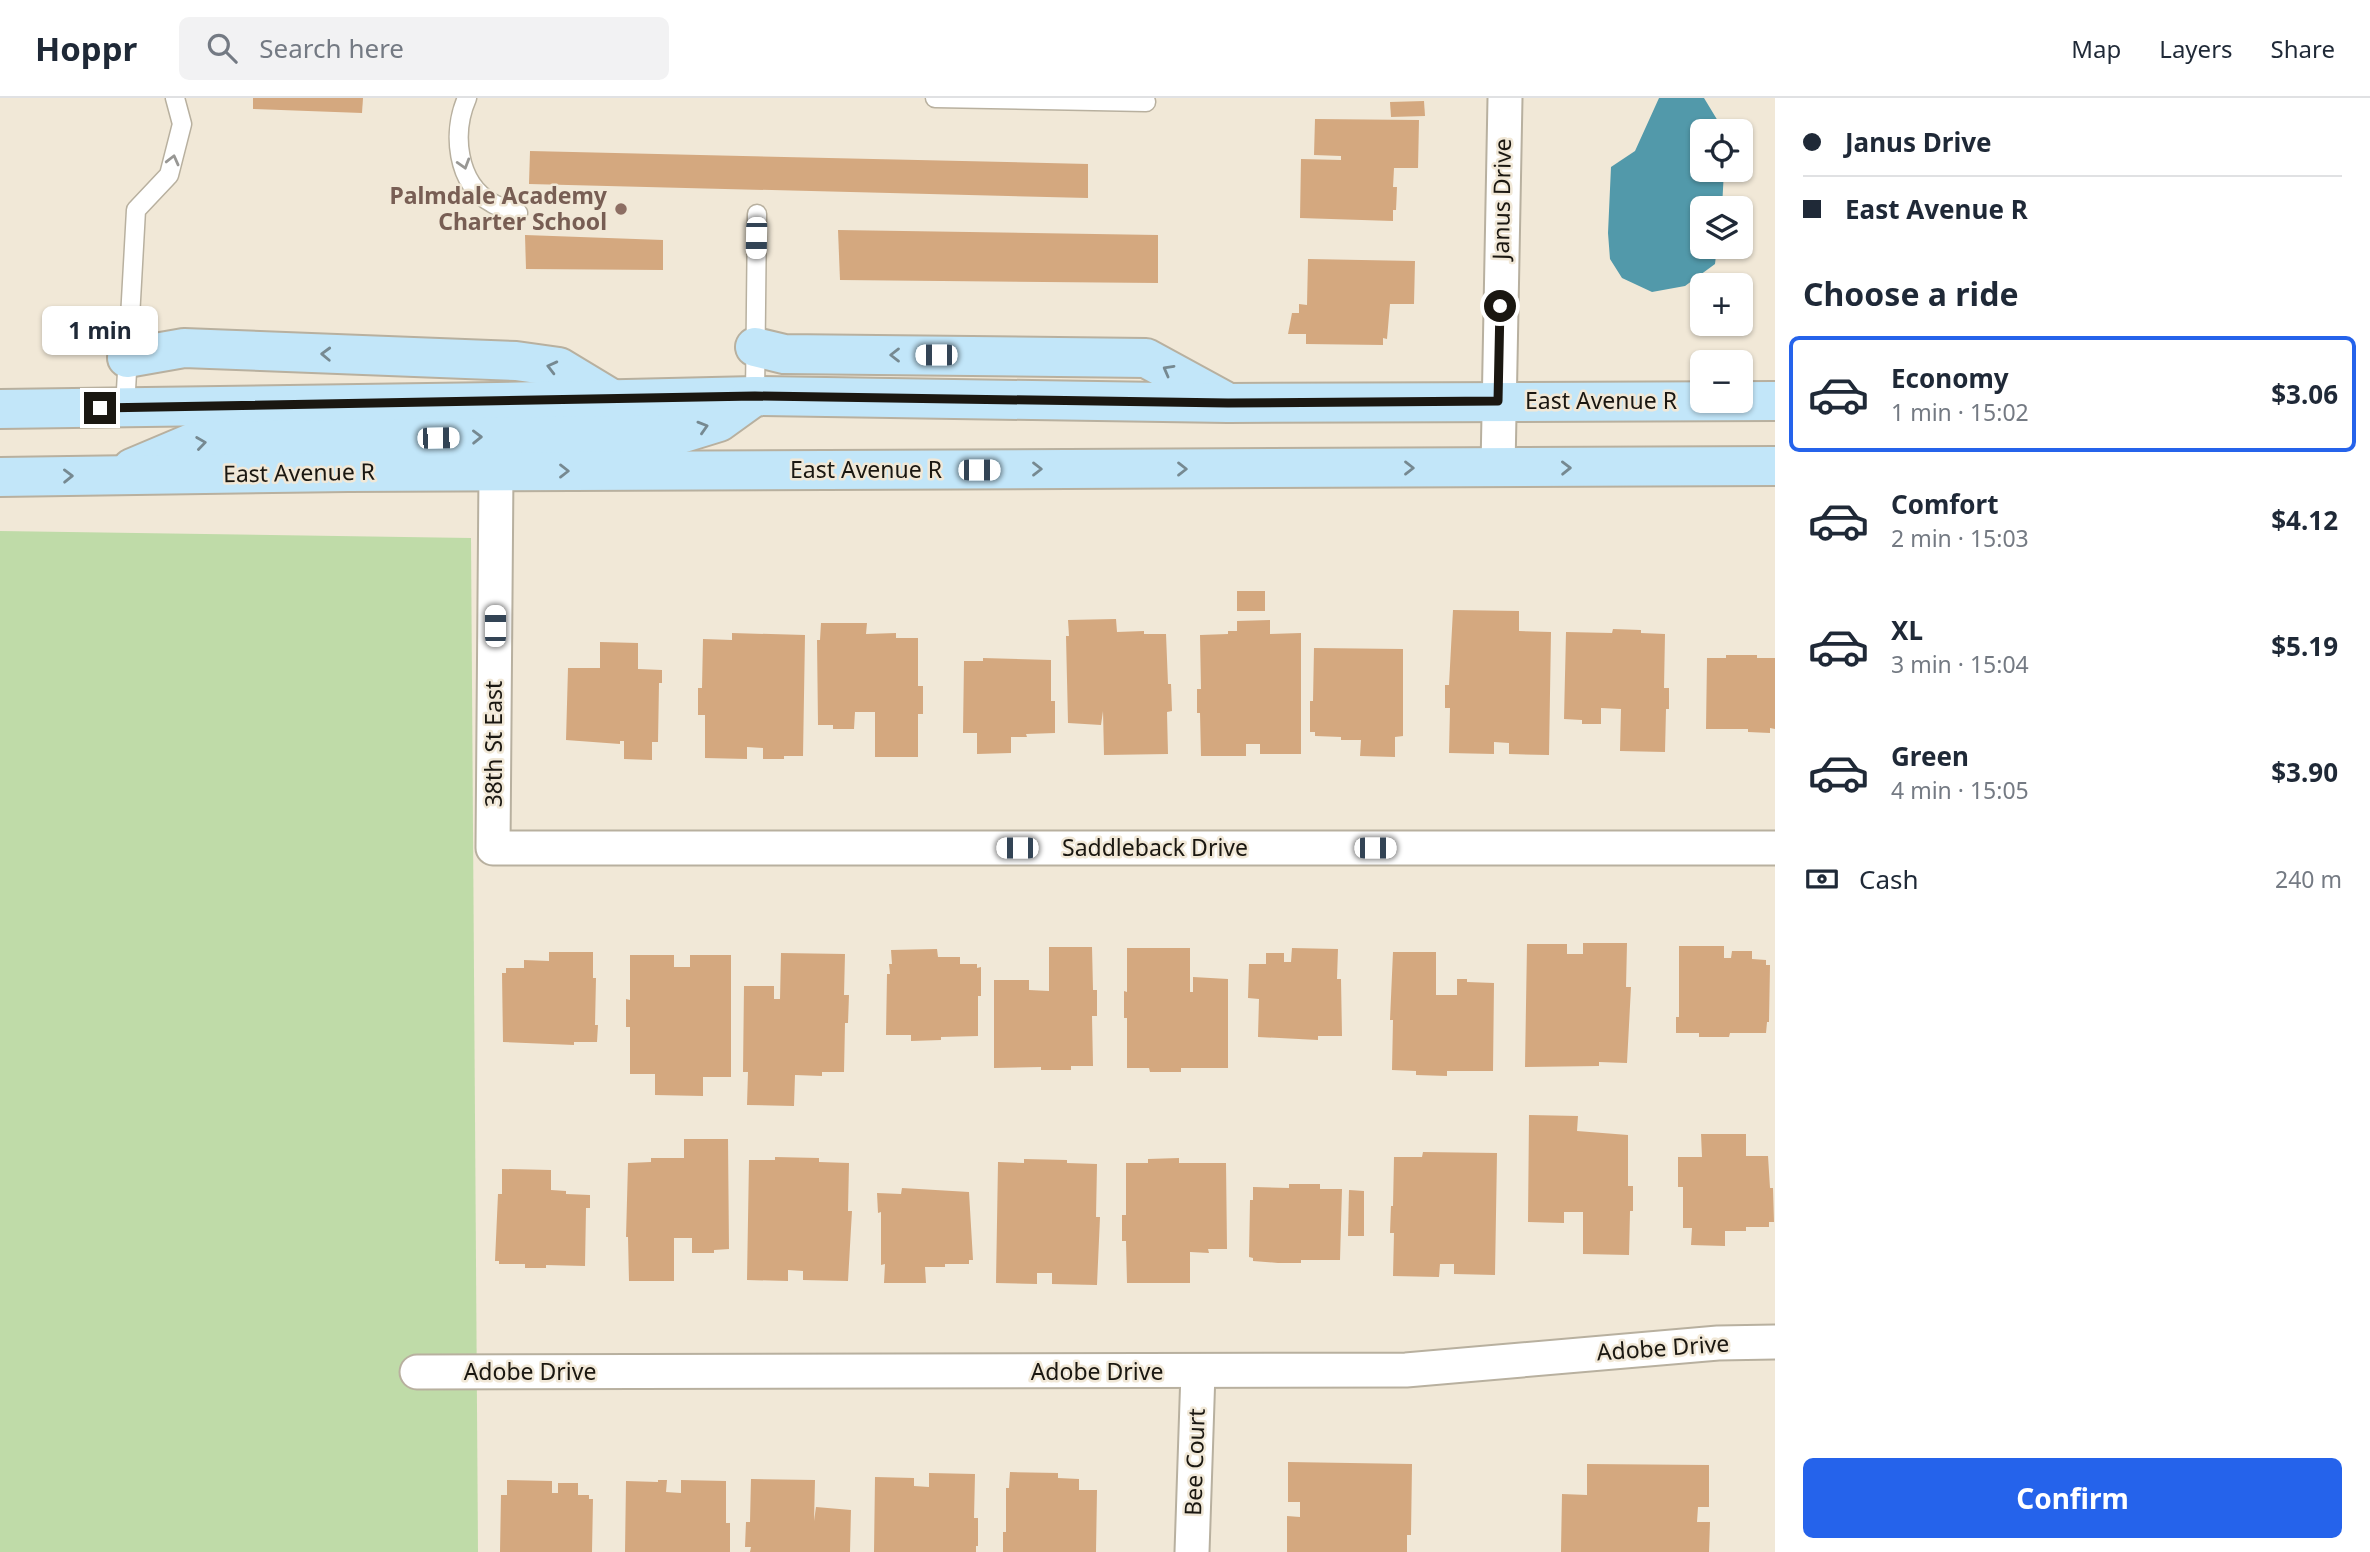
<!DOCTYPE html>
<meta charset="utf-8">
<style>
body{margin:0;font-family:"Noto Sans",sans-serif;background:#f2f2f3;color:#1f2937;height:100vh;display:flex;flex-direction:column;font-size:26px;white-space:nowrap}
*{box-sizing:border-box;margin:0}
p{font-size:23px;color:#747a83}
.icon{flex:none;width:38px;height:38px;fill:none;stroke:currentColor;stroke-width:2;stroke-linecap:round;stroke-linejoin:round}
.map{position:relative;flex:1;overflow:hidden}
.drawer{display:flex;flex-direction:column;background:#fff;width:595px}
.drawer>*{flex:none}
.banner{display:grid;align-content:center;height:154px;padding:0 28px;background:#fff}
.buttons{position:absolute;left:1690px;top:21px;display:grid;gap:14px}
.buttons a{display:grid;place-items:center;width:63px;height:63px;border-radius:10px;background:#fff;box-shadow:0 2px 5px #0004;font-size:35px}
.end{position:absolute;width:32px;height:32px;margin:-16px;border:9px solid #1a1711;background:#fff;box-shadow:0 0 0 4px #fff}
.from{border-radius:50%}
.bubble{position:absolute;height:49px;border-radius:10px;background:#fff;box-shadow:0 2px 5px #0004;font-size:23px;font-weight:700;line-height:49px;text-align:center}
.car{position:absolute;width:21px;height:42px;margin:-21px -10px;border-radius:9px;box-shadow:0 0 5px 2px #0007;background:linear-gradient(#fff 24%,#345 0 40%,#fff 0 76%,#345 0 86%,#fff 0)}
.banner b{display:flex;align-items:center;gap:24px;height:66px;font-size:26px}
.banner b+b{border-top:2px solid #e0e1e3}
.banner i{width:18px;height:18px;background:#1f2937}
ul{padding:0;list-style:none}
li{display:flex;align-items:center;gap:21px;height:116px;margin:0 14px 10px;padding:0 14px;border:4px solid transparent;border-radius:10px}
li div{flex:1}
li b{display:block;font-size:26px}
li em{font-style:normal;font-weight:700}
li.selected{border-color:#2563eb}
li>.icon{width:63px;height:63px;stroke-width:1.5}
h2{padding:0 28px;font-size:32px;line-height:84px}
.pay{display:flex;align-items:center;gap:18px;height:77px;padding:0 28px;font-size:26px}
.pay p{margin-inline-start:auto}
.cta{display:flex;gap:14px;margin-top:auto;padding:14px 28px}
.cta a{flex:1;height:80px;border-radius:10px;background:#2563eb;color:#fff;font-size:28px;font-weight:700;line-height:80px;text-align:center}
header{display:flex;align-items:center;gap:42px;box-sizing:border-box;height:98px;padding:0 35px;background:#fff;border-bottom:2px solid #e0e1e3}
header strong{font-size:33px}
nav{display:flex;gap:38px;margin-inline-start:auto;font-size:24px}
.search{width:490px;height:63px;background:#f2f2f3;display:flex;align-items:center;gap:18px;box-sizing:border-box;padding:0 24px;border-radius:10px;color:#747a83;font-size:26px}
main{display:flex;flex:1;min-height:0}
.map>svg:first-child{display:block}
.green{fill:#bfdba8}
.water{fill:#5299aa}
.building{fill:#d4a87f}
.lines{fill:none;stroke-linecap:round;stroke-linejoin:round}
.service-casing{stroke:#b8b09f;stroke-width:21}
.minor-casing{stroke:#b8b09f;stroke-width:37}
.secondary-casing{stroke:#b8b09f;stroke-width:42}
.service{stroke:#fff;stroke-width:18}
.minor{stroke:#fff;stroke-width:33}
.secondary{stroke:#c2e6f9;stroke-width:38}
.oneway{stroke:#989794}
.oneway2{stroke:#768991}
.route{stroke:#1a1711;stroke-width:9}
.education-dot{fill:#8d6e63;stroke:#f1e8d7;stroke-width:2.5}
.labels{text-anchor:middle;stroke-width:5;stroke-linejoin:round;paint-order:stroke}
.education-label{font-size:23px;font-weight:bold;fill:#785e54;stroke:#f1e8d7;text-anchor:end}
.street-label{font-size:23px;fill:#1a1711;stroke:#f1e8d7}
</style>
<header>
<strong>Hoppr</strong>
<div class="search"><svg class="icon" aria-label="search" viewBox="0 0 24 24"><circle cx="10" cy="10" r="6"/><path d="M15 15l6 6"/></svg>Search here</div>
<nav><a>Map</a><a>Layers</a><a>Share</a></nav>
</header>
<main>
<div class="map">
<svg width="1775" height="1454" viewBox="0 0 1775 1454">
<rect width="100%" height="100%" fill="#f1e8d7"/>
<!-- green -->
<path class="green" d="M 0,433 L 471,440 L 478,1454 L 0,1454 Z"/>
<!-- water -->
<path class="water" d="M 1659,0 L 1704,0 L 1724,33 L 1703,33 L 1703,72 L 1724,72 L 1722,110 L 1703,110 L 1703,149 L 1717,149 L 1715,166 L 1685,188 L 1652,194 L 1622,180 L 1610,161 L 1608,135 L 1611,69 L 1635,53 Z"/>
<!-- building -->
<g class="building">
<path d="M 253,0 L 363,0 L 362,15 L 253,11 Z"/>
<path d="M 1424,3 L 1425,18 L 1391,19 L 1390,4 Z"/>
<path d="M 1315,21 L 1419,22 L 1418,70 L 1394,70 L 1393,89 L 1397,89 L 1396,112 L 1393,112 L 1393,123 L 1300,120 L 1301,61 L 1341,62 L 1341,58 L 1314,57 Z"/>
<path d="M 530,53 L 1088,66 L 1088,100 L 529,86 Z"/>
<path d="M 838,132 L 1158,137 L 1158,185 L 840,182 Z"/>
<path d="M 525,137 L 663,142 L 663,172 L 526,171 Z"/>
<path d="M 1308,161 L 1415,163 L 1414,206 L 1390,206 L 1387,241 L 1383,240 L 1383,247 L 1306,246 L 1306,236 L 1288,236 L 1292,215 L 1299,215 L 1299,206 L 1307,207 Z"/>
<rect x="1237" y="493" width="28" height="20"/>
<path d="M 1453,512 L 1519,513 L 1519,533 L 1551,534 L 1549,657 L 1509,656 L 1509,645 L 1494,644 L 1494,656 L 1449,655 L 1450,610 L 1445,610 L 1445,587 L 1449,587 Z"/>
<path d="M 1116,521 L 1117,534 L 1144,533 L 1144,536 L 1166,536 L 1168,586 L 1171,586 L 1172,613 L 1167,614 L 1168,656 L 1104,657 L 1103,613 L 1101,627 L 1068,625 L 1066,538 L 1069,538 L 1068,522 Z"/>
<path d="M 1270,522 L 1270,536 L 1301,535 L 1301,656 L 1260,656 L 1260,646 L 1246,646 L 1246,658 L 1201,658 L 1200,615 L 1197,615 L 1197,591 L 1201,591 L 1200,537 L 1228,536 L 1228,533 L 1237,533 L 1237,523 Z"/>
<path d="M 821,525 L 867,525 L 866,536 L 896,535 L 896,540 L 918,540 L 918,588 L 923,588 L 923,616 L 918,616 L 918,659 L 875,659 L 875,614 L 855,614 L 854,631 L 833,631 L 833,627 L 818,627 L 817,542 L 820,542 Z"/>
<path d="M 1613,531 L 1641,532 L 1641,535 L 1665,536 L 1664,590 L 1669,590 L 1669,611 L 1666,611 L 1665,654 L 1620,653 L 1621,611 L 1601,610 L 1601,626 L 1582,626 L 1582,622 L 1564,621 L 1566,534 L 1612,535 Z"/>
<path d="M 732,535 L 805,537 L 803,658 L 784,658 L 784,661 L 763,661 L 763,650 L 747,649 L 747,661 L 705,660 L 705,617 L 698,617 L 698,590 L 702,590 L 703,541 L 732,542 Z"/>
<path d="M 600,544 L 638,545 L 638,571 L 662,572 L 662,585 L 659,585 L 658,644 L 652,644 L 652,662 L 624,661 L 624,643 L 620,643 L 620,646 L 566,642 L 568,570 L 600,570 Z"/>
<path d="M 1314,550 L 1403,551 L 1403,638 L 1395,639 L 1395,659 L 1360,658 L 1361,642 L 1341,642 L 1341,639 L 1315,638 L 1315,634 L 1310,634 L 1310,603 L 1313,603 Z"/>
<path d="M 1726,557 L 1757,557 L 1757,560 L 1775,560 L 1775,631 L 1770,630 L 1770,635 L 1748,634 L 1748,631 L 1706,631 L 1707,560 L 1726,560 Z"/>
<path d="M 983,560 L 1051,562 L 1051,603 L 1055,603 L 1055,635 L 1026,636 L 1027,639 L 1011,639 L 1011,655 L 977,656 L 977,635 L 963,635 L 964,563 L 983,563 Z"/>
<path d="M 1583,845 L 1627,845 L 1626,889 L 1631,889 L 1627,965 L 1599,964 L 1599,968 L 1525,969 L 1527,846 L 1567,846 L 1567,856 L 1583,856 Z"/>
<path d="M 1679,848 L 1724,848 L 1724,860 L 1731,860 L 1732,853 L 1752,853 L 1752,861 L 1766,862 L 1766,867 L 1770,867 L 1769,924 L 1767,924 L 1766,935 L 1730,935 L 1729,939 L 1699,939 L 1699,935 L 1676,935 L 1676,919 L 1679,919 Z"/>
<path d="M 1049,849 L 1092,849 L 1093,892 L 1097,892 L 1097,918 L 1092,918 L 1093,968 L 1071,968 L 1071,972 L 1041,972 L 1041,969 L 994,970 L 994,882 L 1029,882 L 1029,892 L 1049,893 Z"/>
<path d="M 1127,850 L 1190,850 L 1190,894 L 1193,894 L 1193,879 L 1228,881 L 1228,970 L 1181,970 L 1181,974 L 1150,974 L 1149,970 L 1127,970 L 1127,920 L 1124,920 L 1124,893 L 1127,894 Z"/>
<path d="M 1292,850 L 1338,851 L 1337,881 L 1341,881 L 1342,938 L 1318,938 L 1318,942 L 1258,939 L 1259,901 L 1248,900 L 1249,866 L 1266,866 L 1266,855 L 1284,855 L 1284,864 L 1291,864 Z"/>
<path d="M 937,851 L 938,859 L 960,859 L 960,866 L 977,866 L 977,870 L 981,869 L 981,898 L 978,898 L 978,938 L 941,939 L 941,942 L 911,943 L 911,937 L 886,937 L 887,876 L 890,876 L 889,866 L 892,866 L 891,852 Z"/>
<path d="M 549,854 L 593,854 L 593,880 L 596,880 L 595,927 L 598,927 L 597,944 L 574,944 L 574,947 L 503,944 L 502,875 L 506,875 L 506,870 L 524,870 L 524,862 L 549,863 Z"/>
<path d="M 1393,854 L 1436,854 L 1436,897 L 1457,897 L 1457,881 L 1467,881 L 1467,884 L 1494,885 L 1493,973 L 1447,973 L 1447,978 L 1416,977 L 1416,973 L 1392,972 L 1393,922 L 1390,922 Z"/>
<path d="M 781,855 L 845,856 L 844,897 L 849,897 L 848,925 L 845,925 L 844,974 L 822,974 L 822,978 L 795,977 L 794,1008 L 747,1007 L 748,974 L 743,974 L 744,888 L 774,888 L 774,901 L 780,901 Z"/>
<path d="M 630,857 L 674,857 L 674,869 L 690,869 L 690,857 L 731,857 L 731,979 L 703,979 L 703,998 L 655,997 L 655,976 L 630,976 L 630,929 L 626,929 L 626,901 L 630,902 Z"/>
<path d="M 1529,1017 L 1578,1018 L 1577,1033 L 1628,1037 L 1628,1088 L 1633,1088 L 1633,1113 L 1630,1113 L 1629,1157 L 1583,1156 L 1583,1114 L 1564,1114 L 1564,1125 L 1528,1124 Z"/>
<path d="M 1701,1036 L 1746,1036 L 1746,1058 L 1768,1058 L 1770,1090 L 1773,1090 L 1774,1124 L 1769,1124 L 1769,1129 L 1746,1129 L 1746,1133 L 1725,1133 L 1725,1148 L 1691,1147 L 1692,1130 L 1683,1130 L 1683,1089 L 1678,1089 L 1678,1059 L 1702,1059 Z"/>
<path d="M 684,1041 L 728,1041 L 729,1151 L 714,1152 L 714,1155 L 692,1155 L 692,1140 L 674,1140 L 674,1183 L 629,1183 L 628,1139 L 626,1139 L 628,1065 L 651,1064 L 651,1060 L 684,1060 Z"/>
<path d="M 1423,1054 L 1497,1055 L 1495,1177 L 1454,1176 L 1454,1166 L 1440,1166 L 1439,1179 L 1393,1178 L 1394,1135 L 1390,1135 L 1391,1108 L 1393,1108 L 1394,1059 L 1422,1059 Z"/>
<path d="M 775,1059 L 819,1060 L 819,1064 L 849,1065 L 848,1113 L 852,1113 L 848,1183 L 803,1182 L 803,1173 L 788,1172 L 788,1183 L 747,1182 L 749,1062 L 775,1062 Z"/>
<path d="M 1179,1060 L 1179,1065 L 1226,1065 L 1227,1151 L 1208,1151 L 1209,1155 L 1190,1154 L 1190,1185 L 1127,1185 L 1126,1143 L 1122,1143 L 1122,1117 L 1126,1117 L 1126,1065 L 1148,1065 L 1148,1061 Z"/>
<path d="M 1024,1061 L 1067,1062 L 1067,1065 L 1097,1066 L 1096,1119 L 1100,1119 L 1097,1187 L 1052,1186 L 1052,1175 L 1037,1175 L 1037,1186 L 996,1185 L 998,1064 L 1024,1065 Z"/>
<path d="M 502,1071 L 551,1072 L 551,1092 L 566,1093 L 566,1096 L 590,1097 L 590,1110 L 586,1110 L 585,1168 L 546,1167 L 546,1170 L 525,1170 L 525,1166 L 499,1166 L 499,1163 L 495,1163 L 498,1096 L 502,1096 Z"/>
<path d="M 1289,1086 L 1320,1086 L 1320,1091 L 1342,1091 L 1340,1162 L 1301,1162 L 1301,1165 L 1278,1165 L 1253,1163 L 1253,1160 L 1249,1159 L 1250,1102 L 1253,1102 L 1253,1089 L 1289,1090 Z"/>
<path d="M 902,1090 L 969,1094 L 973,1162 L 969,1162 L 969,1166 L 945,1166 L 945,1169 L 925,1169 L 926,1185 L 884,1185 L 885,1166 L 881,1167 L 881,1114 L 878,1115 L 877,1095 L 901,1096 Z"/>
<path d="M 1349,1092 L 1364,1093 L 1364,1138 L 1348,1138 Z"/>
<path d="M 1288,1364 L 1412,1366 L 1411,1437 L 1407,1437 L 1407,1454 L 1287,1454 L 1287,1418 L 1300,1419 L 1300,1404 L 1288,1404 Z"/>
<path d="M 1587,1366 L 1709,1367 L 1709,1409 L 1698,1409 L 1697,1424 L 1710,1424 L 1709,1454 L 1561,1454 L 1562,1396 L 1587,1397 Z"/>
<path d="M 1010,1374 L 1058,1375 L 1058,1380 L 1079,1381 L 1079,1392 L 1097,1392 L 1096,1454 L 1003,1454 L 1003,1434 L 1006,1434 L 1006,1390 L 1009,1390 Z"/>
<path d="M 929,1375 L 975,1376 L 974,1420 L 978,1420 L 978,1448 L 976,1448 L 976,1454 L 874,1454 L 875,1379 L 914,1380 L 914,1388 L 929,1389 Z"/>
<path d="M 751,1381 L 815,1382 L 814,1423 L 816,1409 L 851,1412 L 850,1454 L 750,1454 L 751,1449 L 745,1449 L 746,1424 L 750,1424 Z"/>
<path d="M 507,1382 L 552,1383 L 552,1395 L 558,1395 L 558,1385 L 578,1385 L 578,1397 L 589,1397 L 589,1401 L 593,1401 L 592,1454 L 500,1454 L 501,1397 L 507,1397 Z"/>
<path d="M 658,1382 L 667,1382 L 666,1394 L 681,1395 L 681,1382 L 726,1383 L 726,1425 L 730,1425 L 730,1454 L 625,1454 L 626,1383 L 658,1384 Z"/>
</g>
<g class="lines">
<defs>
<g id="service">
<path d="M 467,0 C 452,34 456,85 492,105 C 500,110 510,112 518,115"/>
<path d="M 935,0 L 1146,4"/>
<path d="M 755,298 L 757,116"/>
<path d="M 125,310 L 136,112 L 169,77 L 182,26 L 175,0"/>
</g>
<g id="minor">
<path d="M 1498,370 L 1505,0"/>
<path d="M 496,374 L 493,750 L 1775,750"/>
<path d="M 417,1274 L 1406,1272 L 1718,1245 L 1775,1244"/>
<path d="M 1192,1454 L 1198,1274"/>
</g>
<g id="secondary">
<path d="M 755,249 L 784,256 L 1146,260 L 1223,302"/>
<path d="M 127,260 L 184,250 L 516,263 L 559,269 L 612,301"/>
<path d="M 0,311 L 497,304 L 755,298 L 1228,305 L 1775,303"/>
<path d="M 132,370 L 196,343 L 680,336 L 719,324 L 755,298"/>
<path d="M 0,379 L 348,374 L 1775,368"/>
</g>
</defs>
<!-- service casing -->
<use href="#service" class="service-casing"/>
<!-- minor casing -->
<use href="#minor" class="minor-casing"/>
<!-- secondary casing -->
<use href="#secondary" class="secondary-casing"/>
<!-- service -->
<use href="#service" class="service"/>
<!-- minor -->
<use href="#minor" class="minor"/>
<!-- secondary -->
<use href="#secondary" class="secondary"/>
</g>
<!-- one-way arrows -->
<defs><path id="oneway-chevron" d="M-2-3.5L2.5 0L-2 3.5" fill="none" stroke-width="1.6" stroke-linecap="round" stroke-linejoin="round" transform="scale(1.75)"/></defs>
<g class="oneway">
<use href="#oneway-chevron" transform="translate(173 62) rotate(-76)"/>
<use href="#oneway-chevron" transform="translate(464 66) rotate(73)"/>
</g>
<g class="oneway2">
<use href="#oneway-chevron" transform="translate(326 256) rotate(-178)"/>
<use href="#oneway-chevron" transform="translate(895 257) rotate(-180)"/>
<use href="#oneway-chevron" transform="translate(552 269) rotate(-166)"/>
<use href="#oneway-chevron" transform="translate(1168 272) rotate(-151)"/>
<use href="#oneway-chevron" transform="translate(703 329) rotate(-17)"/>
<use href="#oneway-chevron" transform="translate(477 339) rotate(-1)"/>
<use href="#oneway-chevron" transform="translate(201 345) rotate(-8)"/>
<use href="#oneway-chevron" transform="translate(1409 370)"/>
<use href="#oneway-chevron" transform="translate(1566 370) rotate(-1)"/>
<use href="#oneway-chevron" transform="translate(1037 371)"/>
<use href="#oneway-chevron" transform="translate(1182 371)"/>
<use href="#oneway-chevron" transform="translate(564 373)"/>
<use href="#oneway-chevron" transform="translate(68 378) rotate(-1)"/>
</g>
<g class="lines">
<!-- route -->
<path class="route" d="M 100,310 L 755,298 L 1228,305 L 1498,303 L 1500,208"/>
</g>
<!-- markers -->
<circle class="education-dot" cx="621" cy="111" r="7"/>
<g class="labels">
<!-- education labels -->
<g class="education-label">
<text x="607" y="106">Palmdale Academy<tspan x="607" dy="26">Charter School</tspan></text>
</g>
<!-- street labels -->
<g class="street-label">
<text transform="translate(1502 101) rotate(-89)" y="8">Janus Drive</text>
<text x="1601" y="311">East Avenue R</text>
<text x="866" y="380">East Avenue R</text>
<text transform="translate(299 375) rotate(-1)" y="8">East Avenue R</text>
<text transform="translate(494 646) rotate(-90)" y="8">38th St East</text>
<text x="1155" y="758">Saddleback Drive</text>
<text transform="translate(1663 1250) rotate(-4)" y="8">Adobe Drive</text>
<text x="530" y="1282">Adobe Drive</text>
<text x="1097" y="1282">Adobe Drive</text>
<text transform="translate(1195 1364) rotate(-88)" y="8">Bee Court</text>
</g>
</g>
</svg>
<div class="buttons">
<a><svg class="icon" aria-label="locate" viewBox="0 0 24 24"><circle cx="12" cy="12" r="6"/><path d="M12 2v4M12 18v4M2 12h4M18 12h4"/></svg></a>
<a><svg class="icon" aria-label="layers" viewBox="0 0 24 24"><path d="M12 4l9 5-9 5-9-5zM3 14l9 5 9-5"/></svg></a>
<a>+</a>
<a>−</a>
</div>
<i class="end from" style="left:1500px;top:208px"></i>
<i class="end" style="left:100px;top:310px"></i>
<div class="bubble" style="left:42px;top:208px;width:116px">1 min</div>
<i class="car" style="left:756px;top:140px;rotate:181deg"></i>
<i class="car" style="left:936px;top:257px;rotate:270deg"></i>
<i class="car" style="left:438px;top:340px;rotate:89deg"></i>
<i class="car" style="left:979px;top:372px;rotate:90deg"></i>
<i class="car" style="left:495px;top:528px;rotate:0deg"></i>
<i class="car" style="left:1017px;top:750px;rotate:270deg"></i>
<i class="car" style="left:1375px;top:750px;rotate:90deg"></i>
</div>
<section class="drawer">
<div class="banner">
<b><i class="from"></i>Janus Drive</b>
<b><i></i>East Avenue R</b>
</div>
<h2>Choose a ride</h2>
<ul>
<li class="selected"><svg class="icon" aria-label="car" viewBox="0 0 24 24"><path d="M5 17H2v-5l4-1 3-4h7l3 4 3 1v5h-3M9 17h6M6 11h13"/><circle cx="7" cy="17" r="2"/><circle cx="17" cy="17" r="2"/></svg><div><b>Economy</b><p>1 min · 15:02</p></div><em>$3.06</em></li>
<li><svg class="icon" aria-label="car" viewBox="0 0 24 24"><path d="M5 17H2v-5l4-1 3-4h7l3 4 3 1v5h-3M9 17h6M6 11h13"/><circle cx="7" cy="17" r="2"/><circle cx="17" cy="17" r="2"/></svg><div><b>Comfort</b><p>2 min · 15:03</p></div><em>$4.12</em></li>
<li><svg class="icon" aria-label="car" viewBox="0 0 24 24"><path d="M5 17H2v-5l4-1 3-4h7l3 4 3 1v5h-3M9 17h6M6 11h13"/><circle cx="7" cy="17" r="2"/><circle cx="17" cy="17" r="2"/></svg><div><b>XL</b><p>3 min · 15:04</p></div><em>$5.19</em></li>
<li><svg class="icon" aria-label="car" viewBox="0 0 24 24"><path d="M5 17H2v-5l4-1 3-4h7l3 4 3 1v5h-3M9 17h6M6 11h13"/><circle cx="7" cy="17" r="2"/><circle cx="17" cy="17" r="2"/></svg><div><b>Green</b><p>4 min · 15:05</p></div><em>$3.90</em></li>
</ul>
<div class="pay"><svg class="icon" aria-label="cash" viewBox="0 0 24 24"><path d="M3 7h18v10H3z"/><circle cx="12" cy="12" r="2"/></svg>Cash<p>240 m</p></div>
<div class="cta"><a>Confirm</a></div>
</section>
</main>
